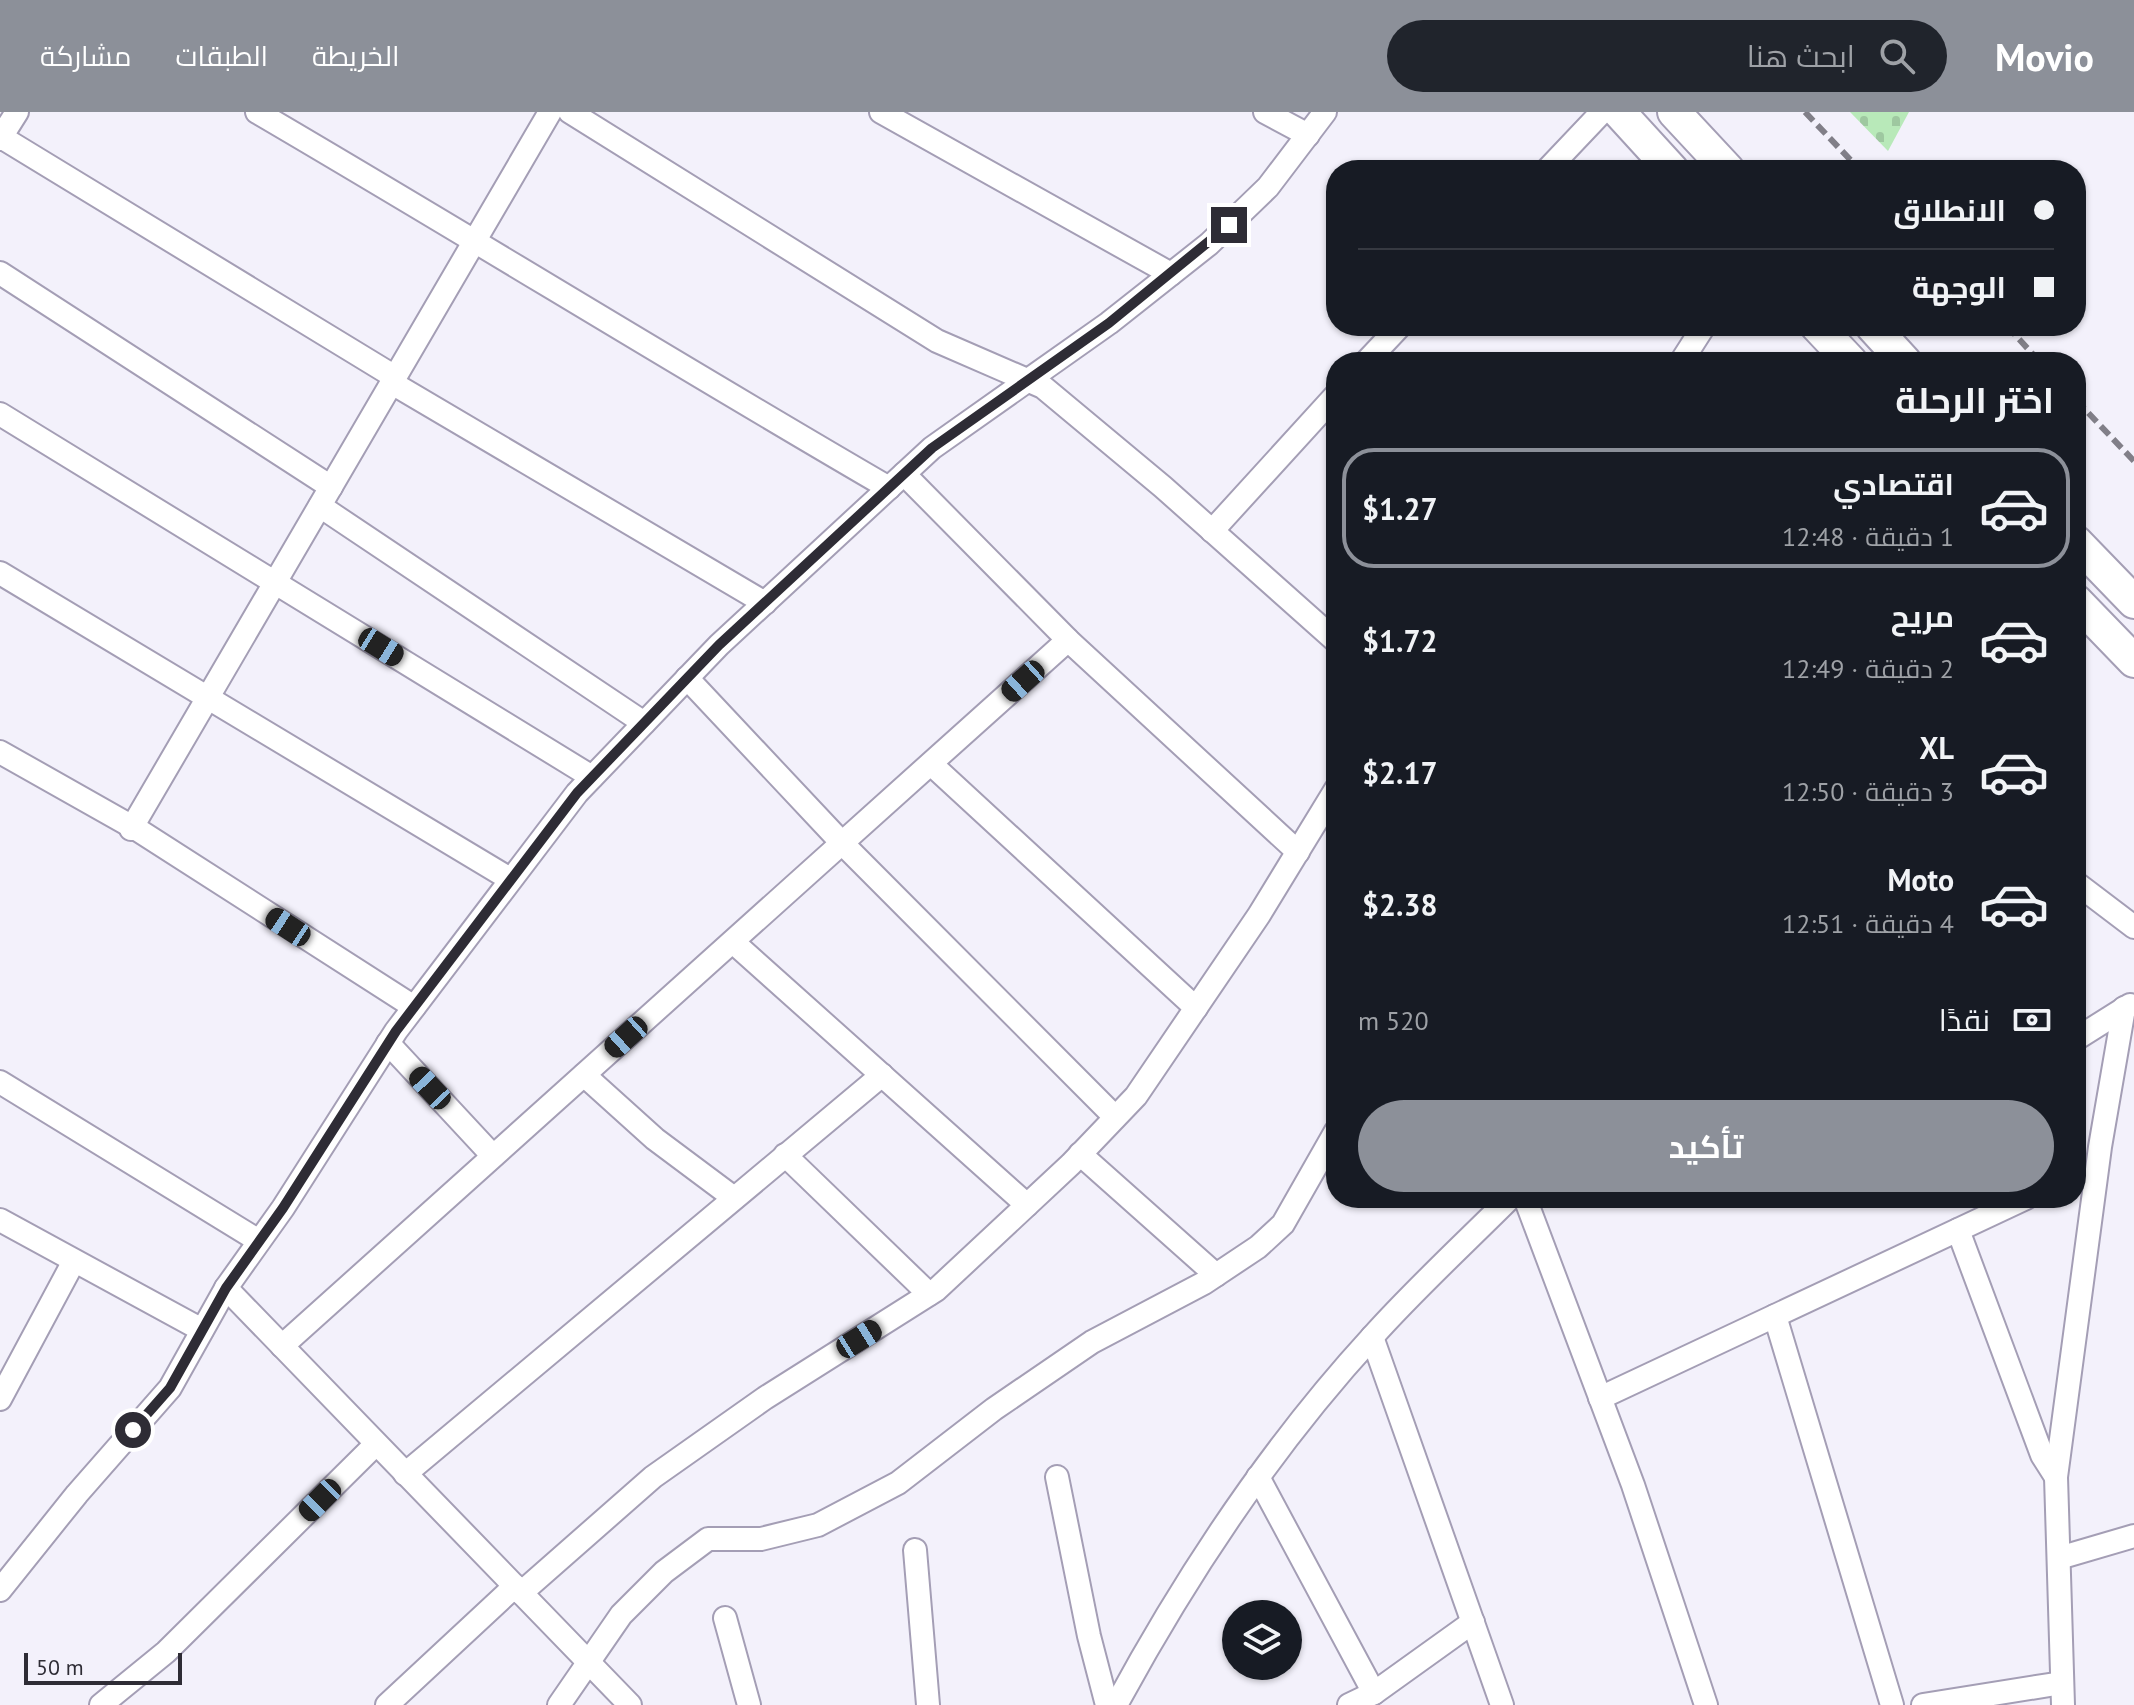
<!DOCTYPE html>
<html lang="ar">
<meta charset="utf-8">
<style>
body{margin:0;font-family:"PT Sans",Cairo,sans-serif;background:#20242c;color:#f1f3f6;direction:rtl;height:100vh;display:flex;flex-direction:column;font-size:30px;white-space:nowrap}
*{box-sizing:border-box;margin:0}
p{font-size:26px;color:#9ea1a6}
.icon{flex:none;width:44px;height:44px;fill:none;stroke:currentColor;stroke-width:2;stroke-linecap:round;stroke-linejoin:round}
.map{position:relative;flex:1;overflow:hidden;direction:ltr}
.panel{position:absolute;left:1326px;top:240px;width:760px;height:856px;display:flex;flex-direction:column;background:#171b24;border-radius:32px;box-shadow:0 2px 6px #0004;direction:rtl}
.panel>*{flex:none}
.top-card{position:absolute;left:1326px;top:48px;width:760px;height:176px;border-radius:32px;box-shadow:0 2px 6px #0004;direction:rtl;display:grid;align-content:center;height:176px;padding:0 32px;background:#171b24}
.tools{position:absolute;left:1222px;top:1488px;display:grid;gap:16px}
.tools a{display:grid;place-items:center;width:80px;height:80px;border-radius:50%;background:#171b24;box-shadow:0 2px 6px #0004;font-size:40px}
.scale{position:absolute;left:24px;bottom:20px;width:158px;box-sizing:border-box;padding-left:8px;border:4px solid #2e2c35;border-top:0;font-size:22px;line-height:28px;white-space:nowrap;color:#2e2c35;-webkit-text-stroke:6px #f3f1fb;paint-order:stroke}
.end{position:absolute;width:36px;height:36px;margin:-18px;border:10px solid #2e2c35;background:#fff;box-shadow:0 0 0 4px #fff}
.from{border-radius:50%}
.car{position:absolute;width:24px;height:48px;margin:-24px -12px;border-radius:10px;box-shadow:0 0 6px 2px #0007;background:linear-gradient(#222 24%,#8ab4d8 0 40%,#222 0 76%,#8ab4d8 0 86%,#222 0)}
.top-card b{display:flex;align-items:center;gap:28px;height:76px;font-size:30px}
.top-card b+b{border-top:2px solid #363941}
.top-card i{width:20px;height:20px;background:#f1f3f6}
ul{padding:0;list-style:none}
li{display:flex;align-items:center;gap:24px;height:120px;margin:0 16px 12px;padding:0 16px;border:4px solid transparent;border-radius:32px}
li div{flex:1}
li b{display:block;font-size:30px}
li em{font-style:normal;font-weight:700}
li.current{border-color:#8c9099}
li>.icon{width:72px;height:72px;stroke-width:1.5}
h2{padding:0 32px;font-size:36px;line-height:96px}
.pay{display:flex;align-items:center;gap:20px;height:88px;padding:0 32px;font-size:30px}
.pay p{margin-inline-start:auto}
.primary-button{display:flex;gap:16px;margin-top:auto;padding:16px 32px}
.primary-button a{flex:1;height:92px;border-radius:48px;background:#8c9099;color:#fff;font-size:32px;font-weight:700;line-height:92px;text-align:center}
header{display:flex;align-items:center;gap:48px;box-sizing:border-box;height:112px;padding:0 40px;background:#8c9099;color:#fff}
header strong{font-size:38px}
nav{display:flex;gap:44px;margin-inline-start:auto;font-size:28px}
.search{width:560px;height:72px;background:#20242c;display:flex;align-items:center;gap:20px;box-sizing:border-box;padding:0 28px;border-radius:44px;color:#9ea1a6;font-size:30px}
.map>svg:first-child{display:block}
.cemetery{fill:url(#cemetery-stones)}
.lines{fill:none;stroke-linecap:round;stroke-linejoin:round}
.minor-casing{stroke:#a49eb5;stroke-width:26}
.secondary-casing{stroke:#a49eb5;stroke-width:36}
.minor{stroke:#fff;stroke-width:22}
.secondary{stroke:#fff;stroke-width:32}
.rail{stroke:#817f88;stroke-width:6;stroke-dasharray:12 6;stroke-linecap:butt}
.route{stroke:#2e2c35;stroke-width:10}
</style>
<header>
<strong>Movio</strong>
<div class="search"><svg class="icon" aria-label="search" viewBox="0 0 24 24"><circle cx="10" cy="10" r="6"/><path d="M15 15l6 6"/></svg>ابحث هنا</div>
<nav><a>الخريطة</a><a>الطبقات</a><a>مشاركة</a></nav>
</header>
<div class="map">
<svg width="2134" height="1593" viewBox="0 0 2134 1593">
<defs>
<pattern id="cemetery-stones" width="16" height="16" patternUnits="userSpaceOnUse" patternTransform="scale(2)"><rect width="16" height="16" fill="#b8e9b9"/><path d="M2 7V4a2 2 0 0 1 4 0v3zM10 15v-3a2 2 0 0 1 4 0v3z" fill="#9ec8a0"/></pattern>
</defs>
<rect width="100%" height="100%" fill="#f3f1fb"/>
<!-- cemetery -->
<path class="cemetery" d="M 1850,0 L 1909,0 L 1888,39 Z"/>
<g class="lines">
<defs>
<g id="minor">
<path d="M 257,0 C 469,124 677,253 889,376"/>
<path d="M 570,0 L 937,229 L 1043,275 L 1163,375 L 1336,529"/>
<path d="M 881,0 L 1171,162"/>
<path d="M 1265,0 L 1308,23"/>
<path d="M 1,25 L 395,265"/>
<path d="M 0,27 L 17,0"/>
<path d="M 1547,58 L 1602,0"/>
<path d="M 0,161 L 331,375"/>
<path d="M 1366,250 L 1400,214"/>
<path d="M 1681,250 L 1704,214"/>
<path d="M 392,271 L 765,491"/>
<path d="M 0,302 L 592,665"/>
<path d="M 904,362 L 1068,528 L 1298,740"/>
<path d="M 320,394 L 644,611"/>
<path d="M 1212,419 L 1336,283"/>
<path d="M 0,461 L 510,767"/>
<path d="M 687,566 L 842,731 L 1115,1005"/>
<path d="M 0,640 L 138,718 L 414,895"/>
<path d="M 931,652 L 1196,896"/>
<path d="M 131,717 L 550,0"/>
<path d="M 2076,771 L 2134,815"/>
<path d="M 733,830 L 1027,1093"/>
<path d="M 2076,927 L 2130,893"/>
<path d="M 388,931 L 493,1044"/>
<path d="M 584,963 L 655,1027 L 734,1086"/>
<path d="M 0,970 L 259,1129"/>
<path d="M 1080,1042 L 1216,1163"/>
<path d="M 785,1043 L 929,1182"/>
<path d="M 1525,1086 L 1633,1373 L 1706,1593"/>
<path d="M 0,1108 L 202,1218"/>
<path d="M 1958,1118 L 2042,1343 L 2056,1365"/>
<path d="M 226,1176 L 630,1593"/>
<path d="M 1775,1204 L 1892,1593"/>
<path d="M 1372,1225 L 1502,1593"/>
<path d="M 282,1234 L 1068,528"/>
<path d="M 1600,1286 L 2026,1086"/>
<path d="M 0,1287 L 74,1149"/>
<path d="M 405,1362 L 882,963"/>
<path d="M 1057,1365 L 1089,1524 L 1107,1593"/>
<path d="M 1258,1365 L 1374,1581"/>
<path d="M 915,1438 L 928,1593"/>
<path d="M 2059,1446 L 2134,1424"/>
<path d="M 0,1478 L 77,1382 L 170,1276 L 226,1176 L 283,1096 L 396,919 L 577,681 L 719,533 L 932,336 L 1109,211 L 1209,132 L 1268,75 L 1325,0"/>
<path d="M 521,1481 L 653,1365 L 765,1286 L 936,1178 L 1071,1052 L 1136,984 L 1259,803 L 1336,677"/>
<path d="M 725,1506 L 749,1593"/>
<path d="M 101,1593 L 166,1540 L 376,1332"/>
<path d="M 387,1593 L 515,1474"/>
<path d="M 559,1593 L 621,1503 L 664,1460 L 708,1427 L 761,1427 L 818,1413 L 898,1371 L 994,1297 L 1092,1230 L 1204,1171 L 1258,1135 L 1283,1112 L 1336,1019"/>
<path d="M 1116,1593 C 1187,1462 1272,1334 1373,1224 C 1416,1176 1464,1132 1510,1086"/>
<path d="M 1349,1593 L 1374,1581 L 1473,1510"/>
<path d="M 1923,1593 L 2062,1571"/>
<path d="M 2063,1593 L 2056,1365 L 2100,1035 L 2124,896"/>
</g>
<g id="secondary">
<path d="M 1619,0 L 1672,58"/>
<path d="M 1674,0 L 1728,58"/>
<path d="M 1817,214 L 1851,250"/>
<path d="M 1872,214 L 1905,250"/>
<path d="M 2076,430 L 2134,490"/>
<path d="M 2076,489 L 2134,549"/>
</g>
</defs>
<!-- minor casing -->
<use href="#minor" class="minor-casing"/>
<!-- secondary casing -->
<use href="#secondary" class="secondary-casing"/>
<!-- minor -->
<use href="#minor" class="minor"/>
<!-- secondary -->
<use href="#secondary" class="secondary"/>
<!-- rail -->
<g class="rail">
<path d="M 1805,0 L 1860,58"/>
<path d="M 2007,214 L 2040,250"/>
<path d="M 2076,288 L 2134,349"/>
</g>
</g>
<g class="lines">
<!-- route -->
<path class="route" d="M 133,1318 L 170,1276 L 226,1176 L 283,1096 L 396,919 L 577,681 L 719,533 L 932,336 L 1109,211 L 1229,113"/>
</g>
</svg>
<div class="tools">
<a><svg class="icon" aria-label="layers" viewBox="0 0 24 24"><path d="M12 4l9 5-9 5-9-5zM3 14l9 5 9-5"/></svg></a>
</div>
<div class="scale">50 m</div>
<i class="end from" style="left:133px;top:1318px"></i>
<i class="end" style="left:1229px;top:113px"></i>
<i class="car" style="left:381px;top:535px;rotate:122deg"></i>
<i class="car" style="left:1023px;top:569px;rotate:228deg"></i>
<i class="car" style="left:288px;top:815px;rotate:303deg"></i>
<i class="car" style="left:626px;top:925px;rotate:228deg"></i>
<i class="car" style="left:430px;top:976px;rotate:317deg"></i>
<i class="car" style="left:859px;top:1227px;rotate:58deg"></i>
<i class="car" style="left:320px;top:1388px;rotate:225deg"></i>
<div class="top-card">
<b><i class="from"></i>الانطلاق</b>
<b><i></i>الوجهة</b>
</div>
<section class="panel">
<h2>اختر الرحلة</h2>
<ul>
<li class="current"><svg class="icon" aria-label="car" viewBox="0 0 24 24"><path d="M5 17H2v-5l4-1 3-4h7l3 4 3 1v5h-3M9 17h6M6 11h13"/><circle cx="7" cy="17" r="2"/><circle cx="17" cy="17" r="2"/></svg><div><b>اقتصادي</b><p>1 دقيقة · 12:48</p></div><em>$1.27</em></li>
<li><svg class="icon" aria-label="car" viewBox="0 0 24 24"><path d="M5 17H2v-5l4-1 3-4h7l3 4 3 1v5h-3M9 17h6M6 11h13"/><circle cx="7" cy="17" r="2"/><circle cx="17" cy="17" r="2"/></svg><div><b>مريح</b><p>2 دقيقة · 12:49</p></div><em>$1.72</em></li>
<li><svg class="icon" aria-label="car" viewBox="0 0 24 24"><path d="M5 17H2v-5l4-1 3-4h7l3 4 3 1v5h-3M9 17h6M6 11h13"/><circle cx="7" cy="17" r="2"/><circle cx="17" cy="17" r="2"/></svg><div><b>XL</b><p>3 دقيقة · 12:50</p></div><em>$2.17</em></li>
<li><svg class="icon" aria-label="car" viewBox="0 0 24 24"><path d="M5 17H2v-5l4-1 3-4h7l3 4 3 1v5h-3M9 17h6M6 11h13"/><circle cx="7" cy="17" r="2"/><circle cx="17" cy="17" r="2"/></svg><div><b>Moto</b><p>4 دقيقة · 12:51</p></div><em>$2.38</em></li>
</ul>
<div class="pay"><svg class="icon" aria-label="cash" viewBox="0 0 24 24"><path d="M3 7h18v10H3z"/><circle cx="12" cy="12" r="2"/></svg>نقدًا<p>520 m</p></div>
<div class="primary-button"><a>تأكيد</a></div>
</section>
</div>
